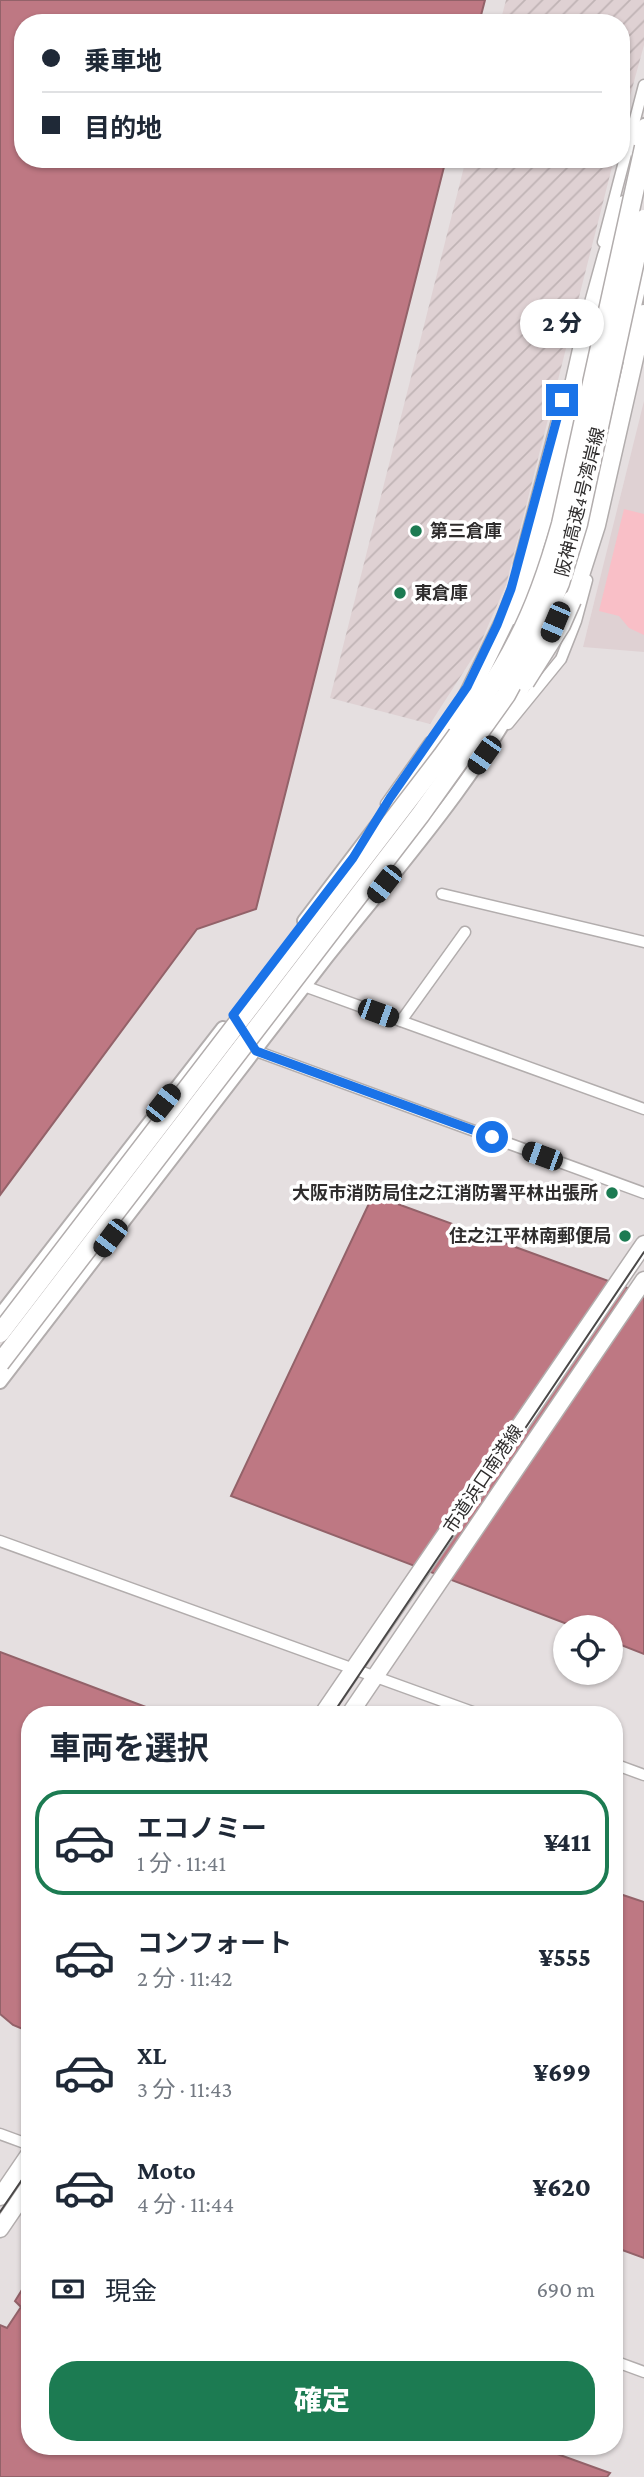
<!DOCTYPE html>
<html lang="ja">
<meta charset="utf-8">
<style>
body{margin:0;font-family:"Crimson Pro","Noto Sans JP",serif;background:#f6f6f7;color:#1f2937;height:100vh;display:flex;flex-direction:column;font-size:26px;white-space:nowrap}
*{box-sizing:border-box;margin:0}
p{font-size:23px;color:#747a83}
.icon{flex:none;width:38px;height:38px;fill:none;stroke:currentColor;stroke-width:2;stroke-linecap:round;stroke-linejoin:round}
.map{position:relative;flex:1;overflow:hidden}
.details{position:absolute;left:21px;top:1706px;width:602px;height:749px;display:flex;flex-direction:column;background:#fff;border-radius:28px;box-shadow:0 2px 5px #0004}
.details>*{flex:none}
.banner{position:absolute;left:14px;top:14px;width:616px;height:154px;border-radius:28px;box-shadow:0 2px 5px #0004;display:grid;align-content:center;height:154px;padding:0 28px;background:#fff}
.tools{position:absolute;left:553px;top:1615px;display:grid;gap:14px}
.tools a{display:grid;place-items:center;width:70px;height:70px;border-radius:50%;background:#fff;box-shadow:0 2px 5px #0004;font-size:35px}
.end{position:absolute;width:32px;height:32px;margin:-16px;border:9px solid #1a73e8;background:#fff;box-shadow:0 0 0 4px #fff}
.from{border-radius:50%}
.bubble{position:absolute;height:49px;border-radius:24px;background:#fff;box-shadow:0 2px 5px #0004;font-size:23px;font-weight:800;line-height:49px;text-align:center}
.car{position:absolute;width:21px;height:42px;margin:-21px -10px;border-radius:9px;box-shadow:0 0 5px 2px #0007;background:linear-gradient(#222 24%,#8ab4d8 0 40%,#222 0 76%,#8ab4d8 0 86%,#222 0)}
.banner b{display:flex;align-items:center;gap:24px;height:66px;font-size:26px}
.banner b+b{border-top:2px solid #e0e1e3}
.banner i{width:18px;height:18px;background:#1f2937}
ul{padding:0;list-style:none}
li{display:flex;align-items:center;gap:21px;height:105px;margin:0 14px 10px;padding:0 14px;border:4px solid transparent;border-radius:28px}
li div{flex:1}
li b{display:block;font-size:26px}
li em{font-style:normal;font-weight:800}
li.current{border-color:#1c7b52}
li>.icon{width:63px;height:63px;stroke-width:1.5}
h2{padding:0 28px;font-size:32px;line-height:84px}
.pay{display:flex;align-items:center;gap:18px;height:77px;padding:0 28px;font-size:26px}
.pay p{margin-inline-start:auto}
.cta{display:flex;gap:14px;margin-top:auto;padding:14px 28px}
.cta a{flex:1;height:80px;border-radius:28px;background:#1c7b52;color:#fff;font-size:28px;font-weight:800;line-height:80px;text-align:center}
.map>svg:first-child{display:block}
.built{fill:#dfd1d3}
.industrial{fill:url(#industrial-furrows)}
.green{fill:#f9bfc7}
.water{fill:#be7883;stroke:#936269;stroke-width:2}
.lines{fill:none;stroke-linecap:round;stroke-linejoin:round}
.minor-casing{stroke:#b2adad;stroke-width:13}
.tertiary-casing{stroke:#b2adad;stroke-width:16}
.primary-casing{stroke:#b2adad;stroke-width:19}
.motorway-casing{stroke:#b2adad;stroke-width:21}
.minor{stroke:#fff;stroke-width:10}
.tertiary{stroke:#fff;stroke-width:12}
.primary{stroke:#fff;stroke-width:16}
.motorway{stroke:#fff;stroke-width:18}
.tram{stroke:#4a4848;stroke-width:2}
.motorway-bridge-casing{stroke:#b2adad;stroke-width:21;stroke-linecap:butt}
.motorway-bridge{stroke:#fff;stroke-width:18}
.route{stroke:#1a73e8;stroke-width:9}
.poi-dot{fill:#1c7b52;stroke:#fff;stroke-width:2.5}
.labels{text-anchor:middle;stroke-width:7;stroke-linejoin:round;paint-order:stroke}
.street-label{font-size:18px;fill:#2f2d2d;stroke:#fff}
.poi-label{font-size:18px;font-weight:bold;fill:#2f2d2d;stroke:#fff;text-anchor:start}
</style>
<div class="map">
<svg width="644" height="2477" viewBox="0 0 644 2477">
<defs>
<pattern id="industrial-furrows" width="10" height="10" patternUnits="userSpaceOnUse" patternTransform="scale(1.75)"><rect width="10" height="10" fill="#dfd1d3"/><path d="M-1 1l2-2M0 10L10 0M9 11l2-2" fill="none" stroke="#c0b4b5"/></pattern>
</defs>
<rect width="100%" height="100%" fill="#e5dfe0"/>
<!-- built -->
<path class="built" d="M 644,401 L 644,652 L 583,647 Z"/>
<!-- industrial -->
<g class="industrial">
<path d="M 506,0 L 644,0 L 644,45 L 621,129 L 621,23 L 500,23 Z"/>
<path d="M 466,159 L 614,159 L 506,585 L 477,651 L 430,724 L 330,698 Z"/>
</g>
<!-- green -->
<path class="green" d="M 624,509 L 644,514 L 644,635 L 629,628 L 619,616 L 599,611 Z"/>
<!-- water -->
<g class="water">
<path d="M 0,0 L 485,0 L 479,23 L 23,23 L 23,159 L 446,159 L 256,909 L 197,929 L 0,1195 Z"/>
<path d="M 373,1195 L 644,1294 L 644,1654 L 611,1641 L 611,1628 L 575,1627 L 231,1496 Z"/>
<path d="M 0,1652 L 167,1715 L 30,1715 L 30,2032 L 13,2025 L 0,2014 Z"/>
<path d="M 614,1892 L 644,1902 L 644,2258 L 614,2247 Z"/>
<path d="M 30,2277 L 30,2446 L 538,2447 L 610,2473 L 607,2477 L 0,2477 L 0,2325 L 7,2328 L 21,2307 L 15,2301 Z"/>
</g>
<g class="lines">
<defs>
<g id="minor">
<path d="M 603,242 L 644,85"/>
<path d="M 519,564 L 560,409"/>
<path d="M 508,724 L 561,659 L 576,621 L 587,580"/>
<path d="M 386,804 L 430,742"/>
<path d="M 442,894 L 644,942"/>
<path d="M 304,986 L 644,1109"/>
<path d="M 236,1019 L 256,1051 L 644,1193"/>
<path d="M 401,1021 L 465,932"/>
<path d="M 0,1541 L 481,1715"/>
<path d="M 614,1764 L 644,1775"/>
<path d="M 0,2134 L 30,2145"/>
<path d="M 614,2361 L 644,2372"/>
</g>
<g id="tertiary">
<path d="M 637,154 L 644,125"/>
<path d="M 623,356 L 644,268"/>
<path d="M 583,537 L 604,446"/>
<path d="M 511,626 L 540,556"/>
<path d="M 304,921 L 415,775 L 457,713"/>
<path d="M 0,1315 L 223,1028"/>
<path d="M 0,1382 C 107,1242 214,1102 323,962 C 395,871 479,778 530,675"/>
</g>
<g id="primary">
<path d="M 322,1715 L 644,1244"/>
<path d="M 349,1715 L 644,1280"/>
<path d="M 0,2197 L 30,2153"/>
<path d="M 0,2229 L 30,2185"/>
</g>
<g id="motorway">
<path d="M 572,600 L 596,525 L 644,314"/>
<path d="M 505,620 L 533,550 L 545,513 L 586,332 L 607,256 L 624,205"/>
</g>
</defs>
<!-- minor casing -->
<use href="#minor" class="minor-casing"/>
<!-- tertiary casing -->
<use href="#tertiary" class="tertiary-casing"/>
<!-- primary casing -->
<use href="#primary" class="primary-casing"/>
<!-- motorway casing -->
<use href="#motorway" class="motorway-casing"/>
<!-- minor -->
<use href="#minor" class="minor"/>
<!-- tertiary -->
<use href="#tertiary" class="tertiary"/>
<!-- primary -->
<use href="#primary" class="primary"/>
<!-- motorway -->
<use href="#motorway" class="motorway"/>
<!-- tram -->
<g class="tram">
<path d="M 332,1715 L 644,1252"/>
<path d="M 0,2212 L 30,2168"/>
</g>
<defs>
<g id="motorway-bridge">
<path d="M 525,682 L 561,625 L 572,600"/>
<path d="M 455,722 L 505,620"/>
<path d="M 0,1333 L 442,756 C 469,719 497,681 518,639 C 537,603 550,563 561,524 L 644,147"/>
<path d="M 0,1363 L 421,814 L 506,695 L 536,639 L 560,583 L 578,524 L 644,219"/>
</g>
</defs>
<!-- motorway-bridge casing -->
<use href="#motorway-bridge" class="motorway-bridge-casing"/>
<!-- motorway-bridge -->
<use href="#motorway-bridge" class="motorway-bridge"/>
</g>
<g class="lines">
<!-- route -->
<path class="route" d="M 492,1137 L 256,1051 L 233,1015 L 353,858 L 390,798 L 467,687 L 497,625 L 511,589 L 562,400"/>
</g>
<!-- markers -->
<g class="poi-dot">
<circle cx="416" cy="531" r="7"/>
<circle cx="400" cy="593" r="7"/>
<circle cx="612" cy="1193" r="7"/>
<circle cx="625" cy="1236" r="7"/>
</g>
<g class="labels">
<!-- street labels -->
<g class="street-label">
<text transform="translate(580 502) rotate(-76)" y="6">阪神高速4号湾岸線</text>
<text transform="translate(483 1479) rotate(-56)" y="6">市道浜口南港線</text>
</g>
<!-- poi labels -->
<g class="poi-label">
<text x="430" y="537">第三倉庫</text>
<text x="414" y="599">東倉庫</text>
<text x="598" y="1199" text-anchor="end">大阪市消防局住之江消防署平林出張所</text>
<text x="611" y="1242" text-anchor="end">住之江平林南郵便局</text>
</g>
</g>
</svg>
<div class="tools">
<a><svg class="icon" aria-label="locate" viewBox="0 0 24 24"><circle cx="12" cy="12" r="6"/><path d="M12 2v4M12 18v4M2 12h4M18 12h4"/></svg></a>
</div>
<i class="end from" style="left:492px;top:1137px"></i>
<i class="end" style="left:562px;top:400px"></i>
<div class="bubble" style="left:520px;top:299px;width:84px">2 分</div>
<i class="car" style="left:555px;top:622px;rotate:203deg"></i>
<i class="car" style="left:484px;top:755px;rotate:215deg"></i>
<i class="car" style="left:384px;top:884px;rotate:218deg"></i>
<i class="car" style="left:378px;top:1013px;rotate:110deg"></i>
<i class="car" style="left:163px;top:1103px;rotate:38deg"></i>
<i class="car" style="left:542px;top:1156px;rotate:290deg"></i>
<i class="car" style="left:110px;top:1238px;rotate:217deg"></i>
<div class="banner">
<b><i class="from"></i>乗車地</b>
<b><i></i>目的地</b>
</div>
<section class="details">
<h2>車両を選択</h2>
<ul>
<li class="current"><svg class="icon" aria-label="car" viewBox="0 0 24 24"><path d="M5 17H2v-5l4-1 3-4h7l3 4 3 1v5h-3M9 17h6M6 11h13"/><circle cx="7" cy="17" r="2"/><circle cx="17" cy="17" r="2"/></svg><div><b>エコノミー</b><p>1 分 · 11:41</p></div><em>¥411</em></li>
<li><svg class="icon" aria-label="car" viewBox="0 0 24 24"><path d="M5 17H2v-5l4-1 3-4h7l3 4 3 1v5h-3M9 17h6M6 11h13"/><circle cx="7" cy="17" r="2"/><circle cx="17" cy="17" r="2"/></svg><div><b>コンフォート</b><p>2 分 · 11:42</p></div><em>¥555</em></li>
<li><svg class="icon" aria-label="car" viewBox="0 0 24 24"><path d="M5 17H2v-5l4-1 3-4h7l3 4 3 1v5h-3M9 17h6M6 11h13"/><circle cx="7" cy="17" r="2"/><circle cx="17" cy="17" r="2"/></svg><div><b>XL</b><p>3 分 · 11:43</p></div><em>¥699</em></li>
<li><svg class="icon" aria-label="car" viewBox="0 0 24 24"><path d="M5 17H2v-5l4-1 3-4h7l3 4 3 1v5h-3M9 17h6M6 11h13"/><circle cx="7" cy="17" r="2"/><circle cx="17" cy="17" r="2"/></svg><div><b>Moto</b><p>4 分 · 11:44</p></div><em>¥620</em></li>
</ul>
<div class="pay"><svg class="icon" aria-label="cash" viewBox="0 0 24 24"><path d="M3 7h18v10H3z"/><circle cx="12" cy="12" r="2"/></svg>現金<p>690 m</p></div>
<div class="cta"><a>確定</a></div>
</section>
</div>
